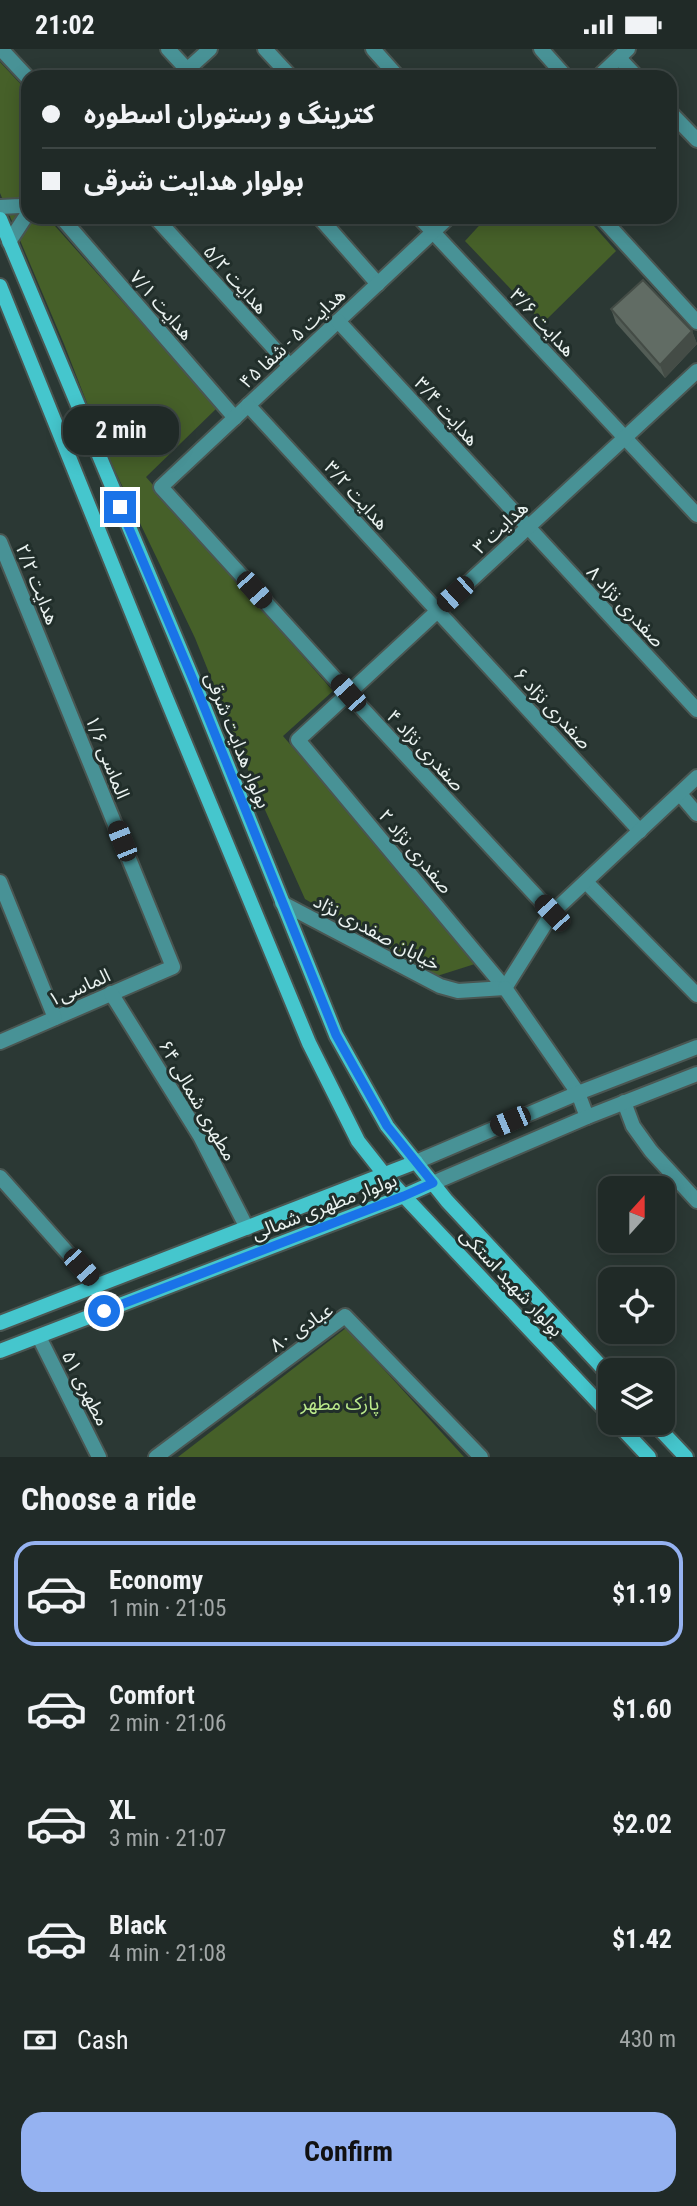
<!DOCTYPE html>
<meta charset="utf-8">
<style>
body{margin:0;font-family:"Roboto Condensed","Noto Sans Arabic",sans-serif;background:#28322f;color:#f1f3f6;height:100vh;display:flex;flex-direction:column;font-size:26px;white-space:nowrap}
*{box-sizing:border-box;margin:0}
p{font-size:23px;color:#a2a7a7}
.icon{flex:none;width:38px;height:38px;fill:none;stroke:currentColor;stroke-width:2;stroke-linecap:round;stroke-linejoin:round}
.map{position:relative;height:1408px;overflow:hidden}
.sheet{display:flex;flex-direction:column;background:#202a27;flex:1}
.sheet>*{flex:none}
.hud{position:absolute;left:21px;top:21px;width:656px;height:154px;border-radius:21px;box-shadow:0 4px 18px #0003,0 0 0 2px #3d4644;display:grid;align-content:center;height:154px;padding:0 21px;background:#202a27}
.needle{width:46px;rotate:21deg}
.tools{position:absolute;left:598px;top:1127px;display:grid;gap:14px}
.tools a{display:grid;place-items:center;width:77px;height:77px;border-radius:14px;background:#202a27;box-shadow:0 4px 18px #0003,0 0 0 2px #3d4644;font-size:35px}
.end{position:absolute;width:32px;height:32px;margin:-16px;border:9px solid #1a73e8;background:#fff;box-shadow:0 0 0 4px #fff}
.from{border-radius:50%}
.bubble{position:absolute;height:49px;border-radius:21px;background:#202a27;box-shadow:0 4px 18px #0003,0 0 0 2px #3d4644;font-size:23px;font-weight:700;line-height:49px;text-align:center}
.car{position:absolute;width:21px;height:42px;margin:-21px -10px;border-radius:9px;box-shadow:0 0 5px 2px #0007;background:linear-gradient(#222 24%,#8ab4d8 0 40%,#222 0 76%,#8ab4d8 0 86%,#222 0)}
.hud b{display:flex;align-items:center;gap:24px;height:66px;font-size:26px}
.hud b+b{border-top:2px solid #3d4644}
.hud i{width:18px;height:18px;background:#f1f3f6}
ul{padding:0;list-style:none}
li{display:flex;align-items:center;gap:21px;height:105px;margin:0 14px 10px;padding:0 7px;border:4px solid transparent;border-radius:21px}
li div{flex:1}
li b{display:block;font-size:26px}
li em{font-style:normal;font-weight:700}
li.current{border-color:#95b2f1}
li>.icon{width:63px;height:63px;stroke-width:1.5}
h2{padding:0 21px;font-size:32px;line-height:84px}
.pay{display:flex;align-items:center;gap:18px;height:77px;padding:0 21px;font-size:26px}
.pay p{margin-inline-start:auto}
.button{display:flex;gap:14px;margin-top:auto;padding:14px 21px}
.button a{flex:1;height:80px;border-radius:21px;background:#95b2f1;color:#111;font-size:28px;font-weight:700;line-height:80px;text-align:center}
.status{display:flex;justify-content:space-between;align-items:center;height:49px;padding:0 35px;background:#202a27;direction:ltr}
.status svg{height:19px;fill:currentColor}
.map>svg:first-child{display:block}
.green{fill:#466029}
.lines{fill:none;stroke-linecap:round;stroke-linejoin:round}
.minor-casing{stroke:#4a5652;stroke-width:18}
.tertiary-casing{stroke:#4a5652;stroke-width:18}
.secondary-casing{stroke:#4a5652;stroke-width:18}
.minor{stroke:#489296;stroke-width:14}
.tertiary{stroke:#489296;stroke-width:14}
.secondary{stroke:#45c6cd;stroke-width:14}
.wall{fill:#535d56}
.shaded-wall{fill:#444c46}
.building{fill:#616c64;stroke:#444c46;stroke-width:2}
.route{stroke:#1a73e8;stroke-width:9}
.labels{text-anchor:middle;stroke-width:6;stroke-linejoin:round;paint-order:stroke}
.street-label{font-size:19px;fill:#eaf2f0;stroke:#212e2a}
.park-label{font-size:19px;fill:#bceb8c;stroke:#212e2a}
</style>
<div class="status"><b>21:02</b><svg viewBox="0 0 49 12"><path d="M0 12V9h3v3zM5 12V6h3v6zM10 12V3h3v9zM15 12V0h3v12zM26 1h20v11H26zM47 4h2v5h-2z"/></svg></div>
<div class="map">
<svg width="697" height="1408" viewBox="0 0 697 1408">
<rect width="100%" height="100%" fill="#2b3834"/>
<!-- green -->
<g class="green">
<path d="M 0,13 L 28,43 L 28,168 L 47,168 L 217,359 L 146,428 L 333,642 L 283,687 L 478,914 L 437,927 L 305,850 L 257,743 L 195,589 L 106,403 L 64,295 L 0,144 Z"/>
<path d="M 487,168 L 586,168 L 616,202 L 543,274 L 465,192 Z"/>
<path d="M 346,1279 L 464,1408 L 178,1408 Z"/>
</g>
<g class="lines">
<defs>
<g id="minor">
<path d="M 1,0 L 28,29"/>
<path d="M 168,0 L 194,28"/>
<path d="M 265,0 L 291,28"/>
<path d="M 373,0 L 398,28"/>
<path d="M 541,0 L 566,28"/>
<path d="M 619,9 L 637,28"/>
<path d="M 179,28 L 210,0"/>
<path d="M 598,28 L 628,0"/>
<path d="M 670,63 L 697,91"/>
<path d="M 0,158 L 20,157 L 28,154"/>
<path d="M 61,168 L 235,369"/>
<path d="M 155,168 L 290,317"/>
<path d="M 319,168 L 378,235"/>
<path d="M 419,168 L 697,466"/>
<path d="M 449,168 L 161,438 L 348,644 L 552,864"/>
<path d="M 601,168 L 697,273"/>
<path d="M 9,193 L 28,164"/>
<path d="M 338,272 L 697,661"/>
<path d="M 248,356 L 640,782"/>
<path d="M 0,493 L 173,918 L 0,993"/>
<path d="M 680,745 L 697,765"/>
<path d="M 0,833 L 55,969"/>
<path d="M 586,833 L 697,946"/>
<path d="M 505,939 L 298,691 L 697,322"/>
<path d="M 111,944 L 200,1087 L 247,1179"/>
<path d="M 624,1053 L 633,1077 L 651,1102 L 697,1152"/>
<path d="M 0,1128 L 97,1237"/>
<path d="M 39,1288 L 99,1408"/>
<path d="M 156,1408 L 345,1267 L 481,1408"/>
</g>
<g id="tertiary">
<path d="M 282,854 L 440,937 L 458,942 L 505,939"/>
<path d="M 505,939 L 552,864 L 697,728"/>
<path d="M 505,939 L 578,1044 L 587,1068"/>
<path d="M 416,1113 L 578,1044 L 697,998"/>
<path d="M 433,1134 L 587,1068 L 697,1025"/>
</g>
<g id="secondary">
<path d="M 0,170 L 194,633 L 336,986 L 387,1077 L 447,1152 L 611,1328"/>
<path d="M 0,237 L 165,646 L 309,994 L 358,1092 L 384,1125 L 404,1147 L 611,1367"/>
<path d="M 0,1274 L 416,1113"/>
<path d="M 0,1302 L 404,1147 L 433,1134"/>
<path d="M 617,1374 L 649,1408"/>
<path d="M 654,1374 L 686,1408"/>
</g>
</defs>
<!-- minor casing -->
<use href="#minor" class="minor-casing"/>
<!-- tertiary casing -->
<use href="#tertiary" class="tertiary-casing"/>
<!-- secondary casing -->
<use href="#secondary" class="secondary-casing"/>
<!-- minor -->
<use href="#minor" class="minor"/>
<!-- tertiary -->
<use href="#tertiary" class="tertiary"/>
<!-- secondary -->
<use href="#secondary" class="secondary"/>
</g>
<!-- wall -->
<path class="wall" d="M 611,260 L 692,282 L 697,295 L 665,329 L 616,274 Z"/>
<!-- shaded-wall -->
<path class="shaded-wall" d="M 692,282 L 697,295 L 665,329 L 660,316 Z"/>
<!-- building -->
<path class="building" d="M 643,231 L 692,282 L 660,316 L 611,260 Z"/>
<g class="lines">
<!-- route -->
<path class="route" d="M 104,1262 L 404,1147 L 433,1134 L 387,1077 L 336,986 L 194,633 L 120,458"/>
</g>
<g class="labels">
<!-- street labels -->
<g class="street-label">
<text transform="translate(236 230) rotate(48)" y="7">هدایت ۵/۲</text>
<text transform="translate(162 256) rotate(49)" y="7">هدایت ۷/۱</text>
<text transform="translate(543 273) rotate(47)" y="7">هدایت ۳/۶</text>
<text transform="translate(292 289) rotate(-43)" y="7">هدایت ۵ - شفا ۴۵</text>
<text transform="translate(447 362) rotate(48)" y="7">هدایت ۳/۴</text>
<text transform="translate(357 446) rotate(48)" y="7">هدایت ۳/۲</text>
<text transform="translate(500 478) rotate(-43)" y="7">هدایت ۳</text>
<text transform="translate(38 535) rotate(68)" y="7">هدایت ۲/۲</text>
<text transform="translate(626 557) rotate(47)" y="7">صفدری نژاد ۸</text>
<text transform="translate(553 659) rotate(47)" y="7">صفدری نژاد ۶</text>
<text transform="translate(238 691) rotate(68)" y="7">بولوار هدایت شرقی</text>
<text transform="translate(426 701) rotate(47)" y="7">صفدری نژاد ۴</text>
<text transform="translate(108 708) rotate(68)" y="7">الماسی ۱/۶</text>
<text transform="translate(416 802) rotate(50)" y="7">صفدری نژاد ۲</text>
<text transform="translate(377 883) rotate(28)" y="7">خیابان صفدری نژاد</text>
<text transform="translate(79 938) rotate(-24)" y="7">الماسی۱</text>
<text transform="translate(198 1051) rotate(60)" y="7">مطهری شمالی ۶۴</text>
<text transform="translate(324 1157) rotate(-21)" y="7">بولوار مطهری شمالی</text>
<text transform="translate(512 1233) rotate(47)" y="7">بولوار شهید استکی</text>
<text transform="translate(301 1278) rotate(-34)" y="7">عبادی ۸۰</text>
<text transform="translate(86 1339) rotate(63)" y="7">مطهری ۵۱</text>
</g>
<!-- park labels -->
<g class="park-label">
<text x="340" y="1361">پارک مطهر</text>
</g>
</g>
</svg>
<div class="tools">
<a><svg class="needle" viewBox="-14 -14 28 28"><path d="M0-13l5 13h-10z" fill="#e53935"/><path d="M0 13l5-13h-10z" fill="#a2a7a7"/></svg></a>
<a><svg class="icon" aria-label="locate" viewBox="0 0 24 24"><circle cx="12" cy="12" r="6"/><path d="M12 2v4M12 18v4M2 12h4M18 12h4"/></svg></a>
<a><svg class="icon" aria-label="layers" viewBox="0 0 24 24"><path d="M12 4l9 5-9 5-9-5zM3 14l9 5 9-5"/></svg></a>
</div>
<i class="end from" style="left:104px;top:1262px"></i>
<i class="end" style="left:120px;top:458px"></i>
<div class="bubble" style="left:63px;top:357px;width:116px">2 min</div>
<i class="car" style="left:254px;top:541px;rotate:138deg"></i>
<i class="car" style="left:455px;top:545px;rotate:228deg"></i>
<i class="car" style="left:348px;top:644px;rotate:318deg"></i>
<i class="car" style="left:122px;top:792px;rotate:338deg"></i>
<i class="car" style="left:552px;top:864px;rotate:317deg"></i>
<i class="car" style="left:510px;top:1072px;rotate:247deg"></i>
<i class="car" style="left:81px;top:1218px;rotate:138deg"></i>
<div class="hud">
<b><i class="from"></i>کترینگ و رستوران اسطوره</b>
<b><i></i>بولوار هدایت شرقی</b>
</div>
</div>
<section class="sheet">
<h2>Choose a ride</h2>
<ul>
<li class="current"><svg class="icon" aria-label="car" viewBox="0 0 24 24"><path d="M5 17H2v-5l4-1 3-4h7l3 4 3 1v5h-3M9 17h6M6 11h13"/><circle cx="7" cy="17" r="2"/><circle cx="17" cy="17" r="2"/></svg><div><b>Economy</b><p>1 min · 21:05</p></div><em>$1.19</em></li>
<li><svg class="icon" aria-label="car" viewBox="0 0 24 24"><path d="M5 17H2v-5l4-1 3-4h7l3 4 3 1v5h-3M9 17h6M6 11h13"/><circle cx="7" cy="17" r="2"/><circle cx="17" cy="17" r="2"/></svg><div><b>Comfort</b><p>2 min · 21:06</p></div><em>$1.60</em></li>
<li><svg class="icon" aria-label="car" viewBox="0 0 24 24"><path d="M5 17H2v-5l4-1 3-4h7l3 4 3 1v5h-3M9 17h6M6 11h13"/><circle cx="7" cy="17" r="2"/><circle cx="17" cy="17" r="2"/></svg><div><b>XL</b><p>3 min · 21:07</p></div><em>$2.02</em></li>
<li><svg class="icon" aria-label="car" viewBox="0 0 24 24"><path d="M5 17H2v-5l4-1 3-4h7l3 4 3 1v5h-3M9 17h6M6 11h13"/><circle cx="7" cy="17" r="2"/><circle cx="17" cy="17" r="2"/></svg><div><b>Black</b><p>4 min · 21:08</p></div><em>$1.42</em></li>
</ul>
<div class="pay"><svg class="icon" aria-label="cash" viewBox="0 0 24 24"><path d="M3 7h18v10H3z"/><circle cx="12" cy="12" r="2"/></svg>Cash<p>430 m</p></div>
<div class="button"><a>Confirm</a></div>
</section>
